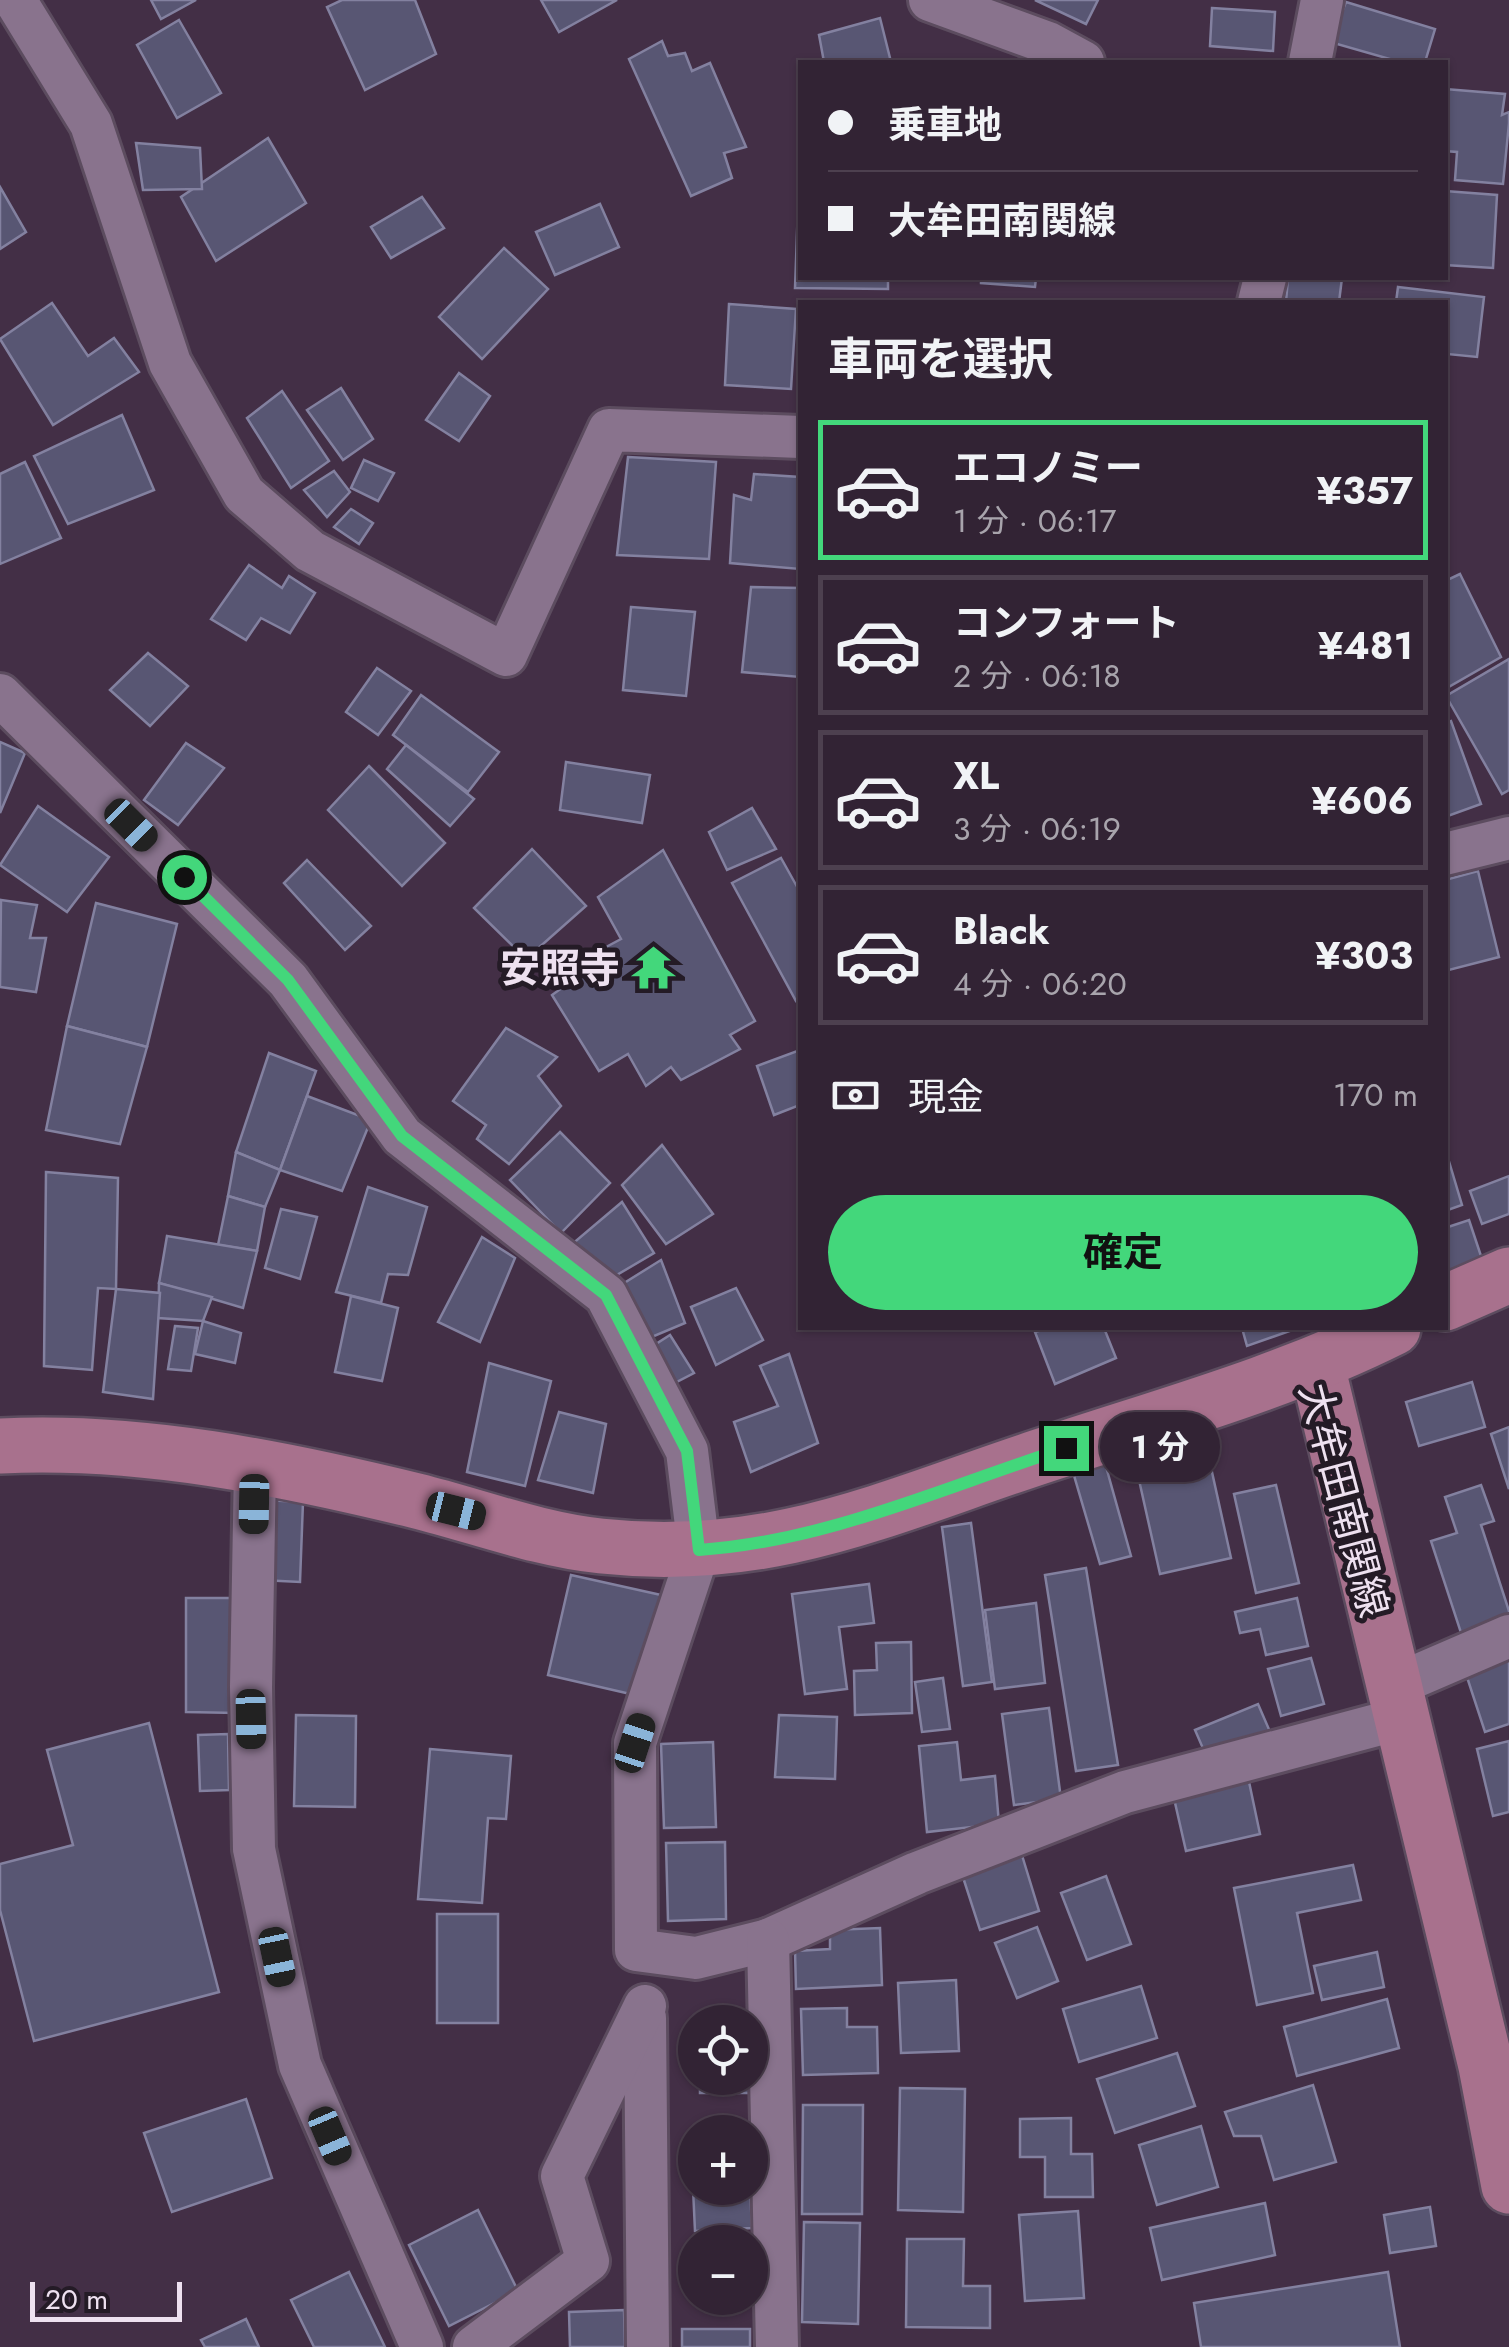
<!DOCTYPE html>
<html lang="ja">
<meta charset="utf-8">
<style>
body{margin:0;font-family:Jost,"Noto Sans JP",sans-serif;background:#3a2b3c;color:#f1f3f6;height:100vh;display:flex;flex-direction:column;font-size:38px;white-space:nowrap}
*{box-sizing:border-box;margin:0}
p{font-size:32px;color:#a8a4ac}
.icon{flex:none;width:55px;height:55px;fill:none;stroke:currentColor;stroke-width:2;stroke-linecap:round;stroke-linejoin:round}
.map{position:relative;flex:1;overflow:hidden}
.panel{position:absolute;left:798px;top:300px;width:650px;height:1030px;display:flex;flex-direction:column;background:#322334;border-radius:0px;box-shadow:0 2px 8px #0004,0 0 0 2px #4d404f}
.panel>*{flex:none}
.top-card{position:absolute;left:798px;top:60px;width:650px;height:220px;border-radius:0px;box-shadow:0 2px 8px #0004,0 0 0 2px #4d404f;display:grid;align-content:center;height:220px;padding:0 30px;background:#322334}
.tools{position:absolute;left:678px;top:2005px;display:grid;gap:20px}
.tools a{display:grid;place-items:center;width:90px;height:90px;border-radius:50%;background:#322334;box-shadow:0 2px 8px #0004,0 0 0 2px #4d404f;font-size:50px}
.scale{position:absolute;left:30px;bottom:25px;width:152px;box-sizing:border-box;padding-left:10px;border:5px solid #eee1f0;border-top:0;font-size:28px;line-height:35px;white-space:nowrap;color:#eee1f0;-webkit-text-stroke:8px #241b26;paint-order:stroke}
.end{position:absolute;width:45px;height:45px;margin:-22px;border:12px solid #43d77b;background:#111;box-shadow:0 0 0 5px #111}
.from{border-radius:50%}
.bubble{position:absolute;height:70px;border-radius:35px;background:#322334;box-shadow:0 2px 8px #0004,0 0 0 2px #4d404f;font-size:32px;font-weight:700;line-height:70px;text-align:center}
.car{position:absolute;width:30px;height:60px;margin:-30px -15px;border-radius:12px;box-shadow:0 0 8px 2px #0007;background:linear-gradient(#222 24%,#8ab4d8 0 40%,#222 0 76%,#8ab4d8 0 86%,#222 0)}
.top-card b{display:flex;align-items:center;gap:35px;height:95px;font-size:38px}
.top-card b+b{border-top:2px solid #4d404f}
.top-card i{width:25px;height:25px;background:#f1f3f6}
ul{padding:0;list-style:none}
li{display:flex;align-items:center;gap:30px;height:140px;margin:0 20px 15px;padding:0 10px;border:5px solid #4d404f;border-radius:0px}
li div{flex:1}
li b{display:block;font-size:38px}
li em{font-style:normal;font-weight:700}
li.current{border-color:#43d77b}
li>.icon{width:90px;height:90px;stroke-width:1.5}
h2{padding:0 30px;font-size:45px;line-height:120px}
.pay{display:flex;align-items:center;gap:25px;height:110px;padding:0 30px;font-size:38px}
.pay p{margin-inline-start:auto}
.action{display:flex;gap:20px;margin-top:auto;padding:20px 30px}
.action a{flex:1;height:115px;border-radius:60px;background:#43d77b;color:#111;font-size:40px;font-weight:700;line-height:115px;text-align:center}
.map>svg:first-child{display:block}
.building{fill:#585673;stroke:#8381a0;stroke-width:2.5}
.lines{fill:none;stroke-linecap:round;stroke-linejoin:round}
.minor-casing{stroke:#5c4c5f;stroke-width:48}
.primary-casing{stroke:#5c4c5f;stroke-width:60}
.minor{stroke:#89738d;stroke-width:42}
.primary{stroke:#a8718d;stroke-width:55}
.route{stroke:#43d77b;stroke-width:12}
.labels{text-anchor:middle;stroke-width:10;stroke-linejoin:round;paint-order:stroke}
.poi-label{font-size:40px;font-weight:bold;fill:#eee1f0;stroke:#241b26;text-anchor:end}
.street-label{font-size:40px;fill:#eee1f0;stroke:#241b26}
</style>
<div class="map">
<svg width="1509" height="2347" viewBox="0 0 1509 2347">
<rect width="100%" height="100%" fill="#432f46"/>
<!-- building -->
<g class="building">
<path d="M 151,0 L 196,0 L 161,19 Z"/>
<path d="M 342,0 L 415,0 L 436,54 L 365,90 L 327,7 Z"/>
<path d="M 541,0 L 617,0 L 559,32 Z"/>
<path d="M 1035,0 L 1098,0 L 1086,24 Z"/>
<path d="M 1346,2 L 1435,29 L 1425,62 L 1400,62 L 1330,42 Z"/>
<path d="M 1212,8 L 1275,12 L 1273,51 L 1210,46 Z"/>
<path d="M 880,18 L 891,62 L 824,62 L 819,35 Z"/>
<path d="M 179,20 L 221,93 L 177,118 L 137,45 Z"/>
<path d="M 662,41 L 668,56 L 685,53 L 692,71 L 710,63 L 746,147 L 724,153 L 732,178 L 691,196 L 629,59 Z"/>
<path d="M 1445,89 L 1505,94 L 1502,115 L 1509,112 L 1509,123 L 1503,184 L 1455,180 L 1457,152 L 1445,151 Z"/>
<path d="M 268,138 L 306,203 L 216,261 L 181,197 Z"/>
<path d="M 136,143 L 200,148 L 202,189 L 143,190 Z"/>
<path d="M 0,187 L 26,232 L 0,249 Z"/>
<path d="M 1445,191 L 1497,195 L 1493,268 L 1445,265 Z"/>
<path d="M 422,197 L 444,228 L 391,258 L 371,227 Z"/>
<path d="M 600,204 L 619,247 L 555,275 L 536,232 Z"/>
<path d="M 798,206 L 800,278 L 888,278 L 888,289 L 795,288 Z"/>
<path d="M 504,248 L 548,289 L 482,359 L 439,317 Z"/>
<path d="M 981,278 L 1036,278 L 1035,287 L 981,283 Z"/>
<path d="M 1288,278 L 1342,278 L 1339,302 L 1286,302 Z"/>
<path d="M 1398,287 L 1484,297 L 1477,357 L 1448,354 L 1445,383 L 1445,302 L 1396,302 Z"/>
<path d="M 52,303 L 88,356 L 114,338 L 139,372 L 53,425 L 0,339 Z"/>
<path d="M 729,304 L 796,309 L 791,389 L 725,385 Z"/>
<path d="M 459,373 L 490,396 L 459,441 L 426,420 Z"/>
<path d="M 341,388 L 373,439 L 343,460 L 307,410 Z"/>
<path d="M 282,391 L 329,461 L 291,488 L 247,418 Z"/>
<path d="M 122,415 L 154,490 L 68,524 L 34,456 Z"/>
<path d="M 628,457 L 716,462 L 709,559 L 617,555 Z"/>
<path d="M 364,460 L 394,473 L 378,501 L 351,488 Z"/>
<path d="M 25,462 L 61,538 L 0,564 L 0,474 Z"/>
<path d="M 334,471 L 350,492 L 327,517 L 304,490 Z"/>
<path d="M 754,474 L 800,477 L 800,569 L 730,563 L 734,495 L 751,500 Z"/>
<path d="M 351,509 L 373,523 L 359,544 L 334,527 Z"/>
<path d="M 249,565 L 282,588 L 289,576 L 315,593 L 290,633 L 261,618 L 246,640 L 211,619 Z"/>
<path d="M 1460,574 L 1501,657 L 1445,689 L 1445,581 Z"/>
<path d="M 751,587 L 800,588 L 800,677 L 742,672 Z"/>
<path d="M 631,607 L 695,612 L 686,696 L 623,690 Z"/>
<path d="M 148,653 L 188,686 L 150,726 L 110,690 Z"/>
<path d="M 1509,659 L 1509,790 L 1502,794 L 1446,696 Z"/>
<path d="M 377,668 L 411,691 L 378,735 L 346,712 Z"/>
<path d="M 421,695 L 499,752 L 468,792 L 393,735 Z"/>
<path d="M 1451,721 L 1481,804 L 1445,817 L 1445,723 Z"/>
<path d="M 0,742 L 25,753 L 0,813 Z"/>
<path d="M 186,743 L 224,768 L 178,825 L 144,800 Z"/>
<path d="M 406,745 L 474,799 L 450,826 L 387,769 Z"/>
<path d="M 566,762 L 650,775 L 642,823 L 560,810 Z"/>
<path d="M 369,766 L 445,843 L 402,886 L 328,810 Z"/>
<path d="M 38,806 L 109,857 L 67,912 L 0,865 Z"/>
<path d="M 752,808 L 776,849 L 727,870 L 709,832 Z"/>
<path d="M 532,849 L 586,906 L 526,959 L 474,908 Z"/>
<path d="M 663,850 L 755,1021 L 730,1035 L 740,1049 L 681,1080 L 671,1067 L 646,1086 L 628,1054 L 599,1071 L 552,995 L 584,972 L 576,963 L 621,939 L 598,897 Z"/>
<path d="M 781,858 L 800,892 L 800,999 L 796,1001 L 732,883 Z"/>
<path d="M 307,860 L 371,926 L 345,950 L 284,883 Z"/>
<path d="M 1478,871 L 1499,957 L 1445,971 L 1445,880 Z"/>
<path d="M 1,900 L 37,905 L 30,938 L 46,938 L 36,992 L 0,987 Z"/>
<path d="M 96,903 L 177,924 L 147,1047 L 67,1026 Z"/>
<path d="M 67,1026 L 147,1047 L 120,1144 L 46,1130 Z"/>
<path d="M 506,1028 L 557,1057 L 538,1076 L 561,1106 L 509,1164 L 477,1139 L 486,1125 L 453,1101 Z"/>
<path d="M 800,1050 L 800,1105 L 774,1115 L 757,1066 Z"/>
<path d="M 269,1053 L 316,1071 L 280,1170 L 236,1152 Z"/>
<path d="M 307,1096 L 371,1120 L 342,1191 L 280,1170 Z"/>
<path d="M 560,1132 L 610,1183 L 561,1233 L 510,1180 Z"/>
<path d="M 662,1145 L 713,1214 L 666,1244 L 622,1185 Z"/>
<path d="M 1445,1148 L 1462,1205 L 1445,1211 Z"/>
<path d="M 236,1152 L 280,1170 L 265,1207 L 228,1196 Z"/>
<path d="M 46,1172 L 118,1178 L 116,1289 L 98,1288 L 92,1370 L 44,1366 Z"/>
<path d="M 1509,1176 L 1509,1214 L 1482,1224 L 1470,1191 Z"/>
<path d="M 368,1187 L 427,1207 L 408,1275 L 388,1274 L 381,1303 L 336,1292 Z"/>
<path d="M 228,1196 L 265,1207 L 257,1251 L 218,1245 Z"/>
<path d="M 622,1202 L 654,1253 L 605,1282 L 571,1245 Z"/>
<path d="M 281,1209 L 317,1217 L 300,1279 L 265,1268 Z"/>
<path d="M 1469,1220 L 1485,1268 L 1445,1282 L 1445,1228 Z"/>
<path d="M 167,1236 L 257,1251 L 243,1308 L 159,1283 Z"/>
<path d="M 482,1237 L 515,1258 L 480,1342 L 438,1322 Z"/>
<path d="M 661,1260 L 685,1323 L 640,1342 L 613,1290 Z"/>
<path d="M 159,1283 L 212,1297 L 203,1321 L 158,1318 Z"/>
<path d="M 736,1288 L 763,1340 L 716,1365 L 691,1307 Z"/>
<path d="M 116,1289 L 160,1293 L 153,1399 L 103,1392 Z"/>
<path d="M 351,1296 L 398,1308 L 382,1381 L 335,1372 Z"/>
<path d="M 203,1321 L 241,1333 L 235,1363 L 195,1354 Z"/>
<path d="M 175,1326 L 198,1328 L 191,1371 L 168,1369 Z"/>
<path d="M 1049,1328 L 1104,1328 L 1116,1358 L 1055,1384 L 1035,1332 Z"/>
<path d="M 1242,1328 L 1298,1328 L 1247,1346 Z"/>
<path d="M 670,1335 L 694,1373 L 663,1389 L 642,1353 Z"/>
<path d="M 789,1354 L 818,1443 L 751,1472 L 734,1422 L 778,1406 L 760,1366 Z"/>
<path d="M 489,1363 L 551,1381 L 525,1486 L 467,1472 Z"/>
<path d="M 1472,1382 L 1485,1427 L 1419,1446 L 1406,1402 Z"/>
<path d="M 559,1412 L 606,1424 L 593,1493 L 538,1480 Z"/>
<path d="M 1509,1427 L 1509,1489 L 1491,1434 Z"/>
<path d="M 1208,1454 L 1231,1558 L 1160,1574 L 1137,1471 Z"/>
<path d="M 1105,1463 L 1131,1556 L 1100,1564 L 1073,1472 Z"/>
<path d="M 1276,1485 L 1299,1583 L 1256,1593 L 1234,1494 Z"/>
<path d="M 1481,1485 L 1494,1521 L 1481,1525 L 1509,1611 L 1509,1624 L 1463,1639 L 1431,1541 L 1457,1533 L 1445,1497 Z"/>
<path d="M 264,1500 L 303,1502 L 300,1582 L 261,1580 Z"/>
<path d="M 971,1523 L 992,1682 L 963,1686 L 942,1527 Z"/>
<path d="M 1086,1568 L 1118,1765 L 1076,1771 L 1045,1575 Z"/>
<path d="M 571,1575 L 661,1595 L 639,1696 L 548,1675 Z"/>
<path d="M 869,1584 L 874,1623 L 839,1627 L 847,1689 L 805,1694 L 792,1594 Z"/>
<path d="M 186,1598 L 238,1598 L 237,1713 L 186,1712 Z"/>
<path d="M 1297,1598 L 1308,1646 L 1266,1655 L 1260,1629 L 1240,1633 L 1235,1612 Z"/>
<path d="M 1036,1603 L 1045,1683 L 995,1689 L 985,1610 Z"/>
<path d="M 911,1642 L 912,1713 L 855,1715 L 854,1671 L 877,1670 L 876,1643 Z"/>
<path d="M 1509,1656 L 1509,1724 L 1485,1732 L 1465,1671 Z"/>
<path d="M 1311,1658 L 1324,1704 L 1281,1716 L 1268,1669 Z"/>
<path d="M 943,1678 L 950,1729 L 922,1732 L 915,1682 Z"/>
<path d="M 1258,1704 L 1271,1734 L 1208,1760 L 1195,1730 Z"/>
<path d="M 1049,1708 L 1061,1799 L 1014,1805 L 1002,1714 Z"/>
<path d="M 296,1715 L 356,1716 L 355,1807 L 294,1806 Z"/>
<path d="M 779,1715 L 837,1717 L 835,1779 L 775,1777 Z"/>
<path d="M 149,1723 L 219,1992 L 34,2041 L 0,1910 L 0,1864 L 73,1845 L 47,1750 Z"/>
<path d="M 228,1734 L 229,1790 L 200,1791 L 198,1735 Z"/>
<path d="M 1509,1741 L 1509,1812 L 1493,1816 L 1477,1749 Z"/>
<path d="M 713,1742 L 716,1827 L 664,1828 L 661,1744 Z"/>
<path d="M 957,1742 L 961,1780 L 995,1776 L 999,1824 L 927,1832 L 919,1746 Z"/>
<path d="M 430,1749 L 511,1756 L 506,1819 L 488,1818 L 482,1903 L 418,1899 Z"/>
<path d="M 1248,1777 L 1260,1834 L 1186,1851 L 1173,1794 Z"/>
<path d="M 725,1842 L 726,1919 L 668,1921 L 666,1843 Z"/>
<path d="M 1021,1852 L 1039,1911 L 980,1930 L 961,1871 Z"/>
<path d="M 1353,1865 L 1361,1900 L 1297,1913 L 1313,1993 L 1257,2005 L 1234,1888 Z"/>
<path d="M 1106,1876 L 1131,1944 L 1087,1960 L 1061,1893 Z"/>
<rect x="437" y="1914" width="61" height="109"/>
<path d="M 1037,1927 L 1058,1981 L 1017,1998 L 995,1943 Z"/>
<path d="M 880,1928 L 882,1985 L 796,1989 L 795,1951 L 830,1949 L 830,1930 Z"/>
<path d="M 1377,1952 L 1384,1987 L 1322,2000 L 1314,1966 Z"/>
<path d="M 956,1980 L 959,2051 L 901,2053 L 898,1983 Z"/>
<path d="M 1141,1986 L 1157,2038 L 1079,2062 L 1063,2009 Z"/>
<path d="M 1387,1999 L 1399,2048 L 1297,2076 L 1284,2027 Z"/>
<path d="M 847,2008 L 847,2027 L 877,2027 L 878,2073 L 803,2075 L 801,2009 Z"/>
<path d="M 749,2016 L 749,2022 L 699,2022 L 699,2017 Z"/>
<path d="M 1177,2053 L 1195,2106 L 1115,2133 L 1097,2079 Z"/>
<rect x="700" y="2078" width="50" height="15"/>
<path d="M 1313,2085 L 1336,2162 L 1274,2180 L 1261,2136 L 1234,2136 L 1225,2112 Z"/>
<path d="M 900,2088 L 965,2089 L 963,2212 L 898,2210 Z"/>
<path d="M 246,2099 L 272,2178 L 172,2212 L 144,2133 Z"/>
<path d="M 803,2105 L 863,2105 L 862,2214 L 802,2214 Z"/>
<path d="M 1071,2118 L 1071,2154 L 1092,2154 L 1093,2197 L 1045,2197 L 1045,2157 L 1020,2157 L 1020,2119 Z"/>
<path d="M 1201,2126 L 1218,2187 L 1157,2205 L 1139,2145 Z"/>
<path d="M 691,2145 L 695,2145 L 695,2188 L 750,2188 L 752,2228 L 695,2231 Z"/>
<path d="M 1265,2203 L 1275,2255 L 1162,2280 L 1150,2228 Z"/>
<path d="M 1430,2207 L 1436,2246 L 1390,2253 L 1384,2215 Z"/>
<path d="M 478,2210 L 518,2291 L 449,2326 L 409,2245 Z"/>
<path d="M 1078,2211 L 1084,2298 L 1025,2301 L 1019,2215 Z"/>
<path d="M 804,2222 L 860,2223 L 858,2324 L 802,2322 Z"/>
<path d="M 907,2239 L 964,2239 L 963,2286 L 990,2286 L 990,2328 L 906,2327 Z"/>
<path d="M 349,2272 L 385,2347 L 314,2347 L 291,2300 Z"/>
<path d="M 1388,2272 L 1400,2347 L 1201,2347 L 1194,2303 Z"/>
<path d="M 624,2310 L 625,2347 L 570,2347 L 569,2312 Z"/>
<path d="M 246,2319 L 259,2347 L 205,2347 L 201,2340 Z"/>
<rect x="682" y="2329" width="68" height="18"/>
</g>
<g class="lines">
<defs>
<g id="minor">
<path d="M 15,0 L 91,124 L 170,363 L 244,494 L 310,551 L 506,655 L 609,430 L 800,437"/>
<path d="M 930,0 L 1048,43 L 1083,62"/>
<path d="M 1310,62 L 1322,0"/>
<path d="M 1259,302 L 1265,278"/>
<path d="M 0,695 L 288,980 L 402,1136 L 606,1295 L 687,1451 L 699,1550 L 635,1743 L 636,1950 L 696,1958 L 768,1940 L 917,1873 L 1125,1792 L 1399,1719"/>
<path d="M 1445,854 L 1509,838"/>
<path d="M 255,1467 L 251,1687 L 254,1849 L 300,2065 L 422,2347"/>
<path d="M 1391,1687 L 1509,1636"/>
<path d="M 768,1940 L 777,2347"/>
<path d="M 645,2018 L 648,2347"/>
<path d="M 474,2347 L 588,2261 L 562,2176 L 645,2006"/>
</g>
<g id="primary">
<path d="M 1445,1303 L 1509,1275"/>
<path d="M 1317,1366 L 1486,2066 L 1509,2186"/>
<path d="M 0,1446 C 140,1439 282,1468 417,1501 C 477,1516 540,1540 601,1546 C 776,1565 893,1504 1054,1452 C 1169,1414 1285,1382 1393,1328"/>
</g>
</defs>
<!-- minor casing -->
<use href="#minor" class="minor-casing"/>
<!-- primary casing -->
<use href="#primary" class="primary-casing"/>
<!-- minor -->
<use href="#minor" class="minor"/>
<!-- primary -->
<use href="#primary" class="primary"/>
</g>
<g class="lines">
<!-- route -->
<path class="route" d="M 184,877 L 288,980 L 402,1136 L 606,1295 L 687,1451 L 699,1550 C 828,1541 944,1487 1066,1448"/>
</g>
<!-- icons -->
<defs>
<symbol id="temple-bare" viewBox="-9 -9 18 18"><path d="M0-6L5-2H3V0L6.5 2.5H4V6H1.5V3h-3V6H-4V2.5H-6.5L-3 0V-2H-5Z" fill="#43d77b" stroke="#241b26" stroke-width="2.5" paint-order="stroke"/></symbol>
</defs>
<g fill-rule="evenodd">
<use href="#temple-bare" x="622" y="936" width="63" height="63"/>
</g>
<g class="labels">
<!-- poi labels -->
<g class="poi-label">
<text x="620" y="982">安照寺</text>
</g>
<!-- street labels -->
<g class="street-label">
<text transform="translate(1344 1500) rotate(75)" y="14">大牟田南関線</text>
</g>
</g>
</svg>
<div class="tools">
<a><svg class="icon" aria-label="locate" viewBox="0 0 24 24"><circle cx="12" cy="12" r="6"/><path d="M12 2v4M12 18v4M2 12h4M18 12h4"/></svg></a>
<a>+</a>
<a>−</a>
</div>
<div class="scale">20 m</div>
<i class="end from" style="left:184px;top:877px"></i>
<i class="end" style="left:1066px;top:1448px"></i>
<div class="bubble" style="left:1100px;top:1412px;width:120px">1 分</div>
<i class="car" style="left:131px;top:825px;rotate:135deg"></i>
<i class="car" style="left:254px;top:1504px;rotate:181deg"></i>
<i class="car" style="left:456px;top:1511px;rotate:104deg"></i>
<i class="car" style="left:251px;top:1719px;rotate:179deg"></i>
<i class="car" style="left:635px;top:1743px;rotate:18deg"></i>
<i class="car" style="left:277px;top:1957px;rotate:168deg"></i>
<i class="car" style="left:330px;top:2136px;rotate:157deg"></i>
<div class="top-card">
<b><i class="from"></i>乗車地</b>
<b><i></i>大牟田南関線</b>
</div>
<section class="panel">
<h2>車両を選択</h2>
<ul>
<li class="current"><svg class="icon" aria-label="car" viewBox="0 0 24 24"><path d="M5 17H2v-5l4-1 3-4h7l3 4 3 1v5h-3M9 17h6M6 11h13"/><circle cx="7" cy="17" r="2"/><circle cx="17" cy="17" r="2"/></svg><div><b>エコノミー</b><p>1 分 · 06:17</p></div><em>¥357</em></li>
<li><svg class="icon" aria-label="car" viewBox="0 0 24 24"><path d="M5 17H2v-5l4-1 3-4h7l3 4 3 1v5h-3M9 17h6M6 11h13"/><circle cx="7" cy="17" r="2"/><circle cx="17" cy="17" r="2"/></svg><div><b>コンフォート</b><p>2 分 · 06:18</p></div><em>¥481</em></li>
<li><svg class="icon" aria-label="car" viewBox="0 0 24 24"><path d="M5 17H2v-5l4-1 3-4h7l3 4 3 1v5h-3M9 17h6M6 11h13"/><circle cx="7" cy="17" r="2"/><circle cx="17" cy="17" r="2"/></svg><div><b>XL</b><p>3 分 · 06:19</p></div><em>¥606</em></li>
<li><svg class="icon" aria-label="car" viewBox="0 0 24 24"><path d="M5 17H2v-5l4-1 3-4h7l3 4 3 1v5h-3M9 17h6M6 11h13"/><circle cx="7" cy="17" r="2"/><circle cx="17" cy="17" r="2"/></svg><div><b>Black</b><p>4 分 · 06:20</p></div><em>¥303</em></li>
</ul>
<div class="pay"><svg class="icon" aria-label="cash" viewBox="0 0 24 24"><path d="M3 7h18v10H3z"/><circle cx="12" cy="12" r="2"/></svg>現金<p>170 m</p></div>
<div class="action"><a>確定</a></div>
</section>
</div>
